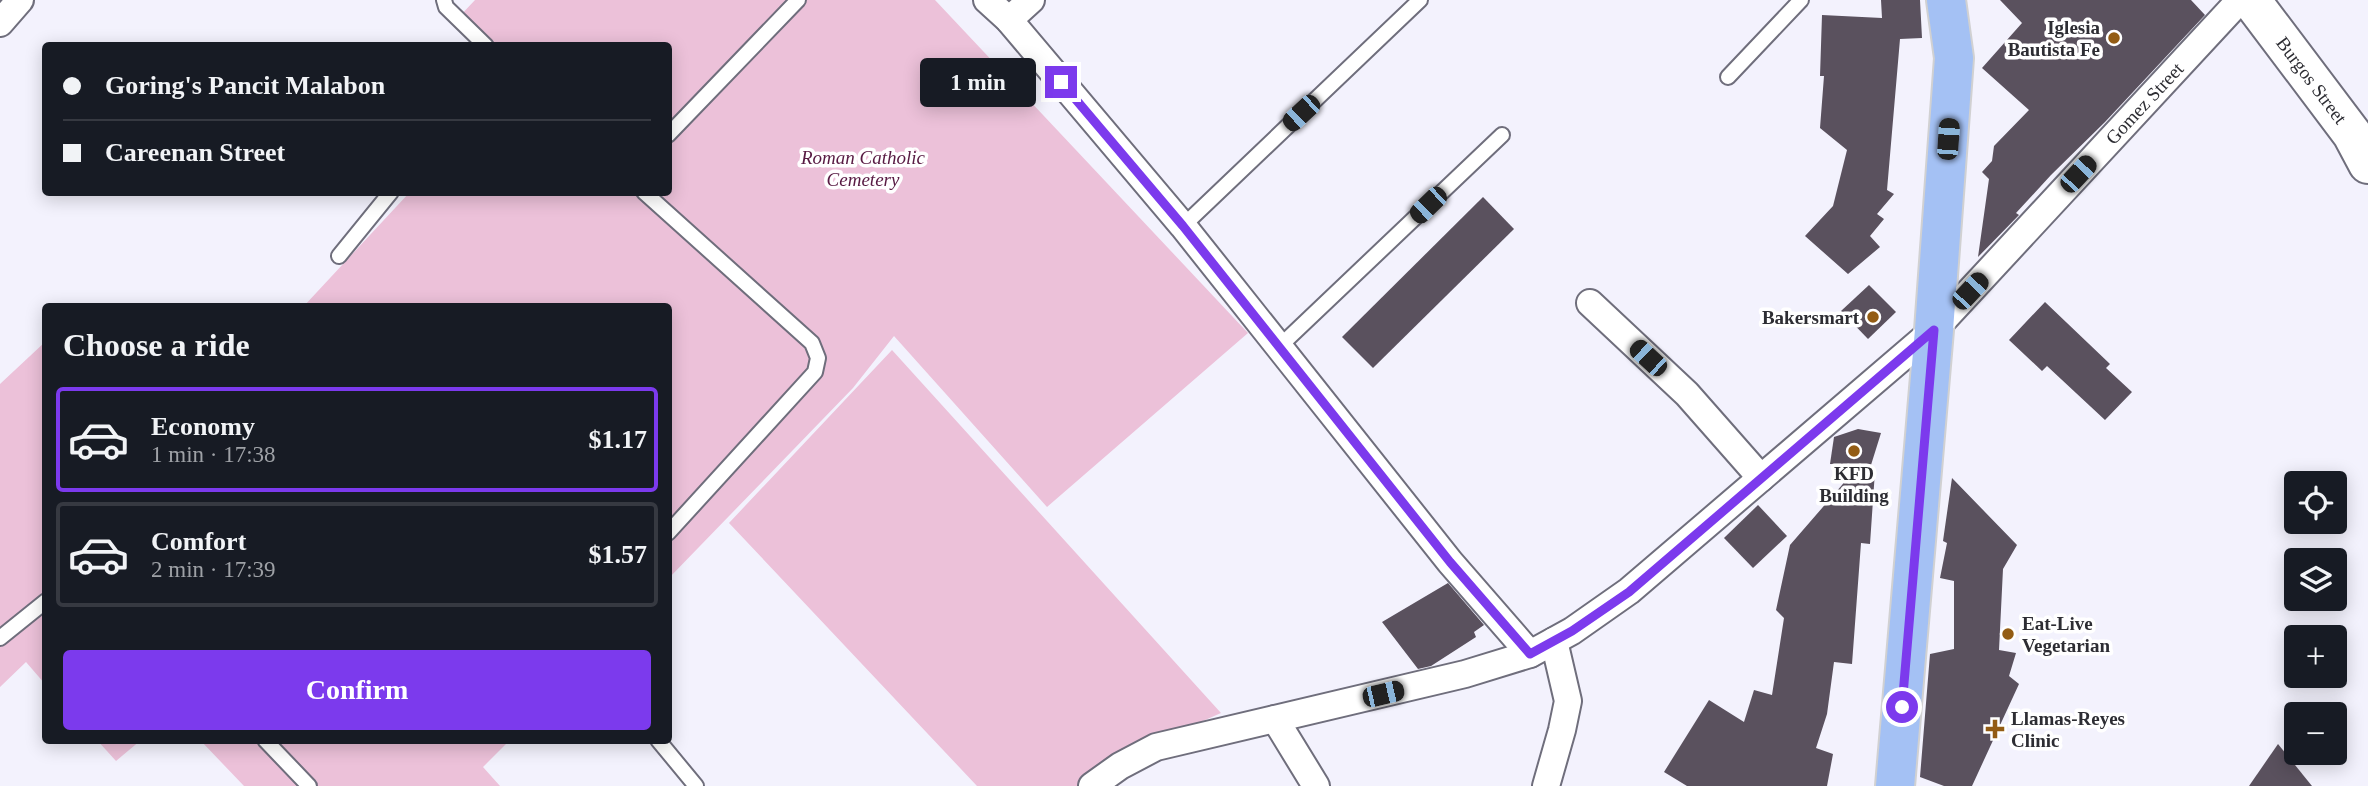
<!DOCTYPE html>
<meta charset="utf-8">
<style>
body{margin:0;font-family:Georgia,serif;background:#20242c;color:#f1f3f6;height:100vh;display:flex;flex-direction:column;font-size:26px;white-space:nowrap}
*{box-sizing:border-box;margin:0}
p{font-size:23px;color:#9ea1a6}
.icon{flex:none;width:38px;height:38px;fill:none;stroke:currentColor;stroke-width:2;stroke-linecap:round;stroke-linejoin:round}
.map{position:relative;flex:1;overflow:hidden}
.sheet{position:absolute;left:42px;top:303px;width:630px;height:441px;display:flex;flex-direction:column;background:#171b24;border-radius:7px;box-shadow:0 4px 18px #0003}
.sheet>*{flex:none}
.hud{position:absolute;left:42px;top:42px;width:630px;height:154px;border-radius:7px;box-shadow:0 4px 18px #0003;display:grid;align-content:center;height:154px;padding:0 21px;background:#171b24}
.fabs{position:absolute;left:2284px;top:471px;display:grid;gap:14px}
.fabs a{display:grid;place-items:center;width:63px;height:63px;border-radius:7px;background:#171b24;box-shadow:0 4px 18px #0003;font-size:35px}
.end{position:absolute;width:32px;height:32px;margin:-16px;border:9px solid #7c3aed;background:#fff;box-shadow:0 0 0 4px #fff}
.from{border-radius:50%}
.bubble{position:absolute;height:49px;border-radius:7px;background:#171b24;box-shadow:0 4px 18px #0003;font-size:23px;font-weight:700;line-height:49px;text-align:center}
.car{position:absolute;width:21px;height:42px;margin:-21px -10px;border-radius:9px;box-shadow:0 0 5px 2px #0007;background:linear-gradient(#222 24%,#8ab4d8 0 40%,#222 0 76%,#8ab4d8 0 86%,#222 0)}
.hud b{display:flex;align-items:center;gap:24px;height:66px;font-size:26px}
.hud b+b{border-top:2px solid #363941}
.hud i{width:18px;height:18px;background:#f1f3f6}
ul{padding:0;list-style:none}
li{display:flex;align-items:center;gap:21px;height:105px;margin:0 14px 10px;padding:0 7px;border:4px solid #363941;border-radius:7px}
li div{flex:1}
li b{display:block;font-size:26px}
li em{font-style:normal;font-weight:700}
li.on{border-color:#7c3aed}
li>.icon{width:63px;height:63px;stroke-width:1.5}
h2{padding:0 21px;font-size:32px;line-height:84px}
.primary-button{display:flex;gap:14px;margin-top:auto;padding:14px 21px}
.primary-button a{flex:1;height:80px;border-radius:7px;background:#7c3aed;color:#fff;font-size:28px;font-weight:700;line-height:80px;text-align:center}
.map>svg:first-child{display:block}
.green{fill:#ecc1d9}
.building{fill:#5a515e}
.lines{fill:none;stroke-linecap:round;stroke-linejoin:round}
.lane-casing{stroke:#6f6e7c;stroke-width:18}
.street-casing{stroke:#6f6e7c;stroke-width:30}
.secondary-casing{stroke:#6f6e7c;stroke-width:42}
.primary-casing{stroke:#d1d1d2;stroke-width:42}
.lane{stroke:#fff;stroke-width:14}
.street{stroke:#fff;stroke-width:26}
.secondary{stroke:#fff;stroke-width:38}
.primary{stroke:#a4c1f4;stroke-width:38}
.route{stroke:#7c3aed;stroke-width:9}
.poi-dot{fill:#935c14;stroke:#fff;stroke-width:2.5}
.labels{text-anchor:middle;stroke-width:7;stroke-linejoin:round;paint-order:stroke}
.poi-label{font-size:19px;font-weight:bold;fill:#2d2d33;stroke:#fff;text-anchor:end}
.street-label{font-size:19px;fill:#2d2d33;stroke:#fff}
.park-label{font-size:19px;font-style:italic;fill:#581a43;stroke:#fff}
</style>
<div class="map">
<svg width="2368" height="786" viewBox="0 0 2368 786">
<rect width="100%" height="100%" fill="#f3f2fd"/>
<!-- green -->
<g class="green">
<path d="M 475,0 L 935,0 L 1248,333 L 1047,507 L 894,336 L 853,388 L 669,578 L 668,306 L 304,306 L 409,193 L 668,192 L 668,46 L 484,45 L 458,18 Z"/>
<path d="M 45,342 L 45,684 L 26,662 L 0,687 L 0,384 Z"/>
<path d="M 892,350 L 1221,713 L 1117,759 L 1079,786 L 977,786 L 729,523 Z"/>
<path d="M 97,740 L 141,740 L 116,761 Z"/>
<path d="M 200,740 L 510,740 L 483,767 L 500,786 L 244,786 Z"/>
</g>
<!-- building -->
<g class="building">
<path d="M 1881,0 L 1920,0 L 1922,38 L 1900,39 L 1887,190 L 1894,194 L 1877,214 L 1884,219 L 1870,236 L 1880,247 L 1848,274 L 1805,236 L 1833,206 L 1847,150 L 1820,128 L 1824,76 L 1820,76 L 1822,15 L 1882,18 Z"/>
<path d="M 2000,0 L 2191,0 L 2205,15 L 2105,122 L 2051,175 L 2016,213 L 2019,215 L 1978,257 L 1989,179 L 1982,172 L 1992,161 L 1994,146 L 2029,110 L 1982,68 L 2022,23 Z"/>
<path d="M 1483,197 L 1514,229 L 1373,368 L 1342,337 Z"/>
<path d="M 1869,285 L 1896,312 L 1868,339 L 1841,311 Z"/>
<path d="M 2045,302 L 2110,364 L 2106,368 L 2132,392 L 2105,420 L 2047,366 L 2042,371 L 2009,340 Z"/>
<path d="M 1858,429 L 1881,433 L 1871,465 L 1830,464 L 1834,437 Z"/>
<path d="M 1855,470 L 1875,471 L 1870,544 L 1861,543 L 1852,664 L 1834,662 L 1827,714 L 1816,748 L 1833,754 L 1827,786 L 1687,786 L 1664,772 L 1709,700 L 1744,722 L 1754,690 L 1772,695 L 1784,618 L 1776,610 L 1790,545 Z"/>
<path d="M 1952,478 L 2017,545 L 2003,569 L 1999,650 L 2016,653 L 2009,676 L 2019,684 L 1972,786 L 1944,786 L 1920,777 L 1930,654 L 1954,649 L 1954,581 L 1940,578 L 1947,543 L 1943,541 Z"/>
<path d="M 1758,505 L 1787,536 L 1753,568 L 1724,538 Z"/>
<path d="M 1448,583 L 1484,625 L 1474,632 L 1476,637 L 1431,666 L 1418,669 L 1382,622 Z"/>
<path d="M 2278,744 L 2312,786 L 2249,786 Z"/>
</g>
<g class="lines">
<defs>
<g id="lane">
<path d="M 444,0 L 446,7 L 486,46"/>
<path d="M 1728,77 L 1801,0"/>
<path d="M 668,135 L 798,0"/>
<path d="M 644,192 L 812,343 L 818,358 L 815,372 L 668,533"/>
<path d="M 1183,226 L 1420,0"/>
<path d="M 339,256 L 391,192"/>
<path d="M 1279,347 L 1502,135"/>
<path d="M 0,638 L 46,601"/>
<path d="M 265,740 L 309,786"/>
<path d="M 658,740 L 696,786"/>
</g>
<g id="street">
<path d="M 987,0 L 1009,20 L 1183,226 L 1450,562 L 1530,654"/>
<path d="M 1009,20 L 1031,0"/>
<path d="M 0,23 L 20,0"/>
<path d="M 1590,303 L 1687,394 L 1761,478"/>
<path d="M 1275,719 L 1316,786"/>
<path d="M 1092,786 L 1120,766 L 1156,747 L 1465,674 L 1530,654 L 1572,631 L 1629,591 L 1934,330 L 2240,0"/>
<path d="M 1546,786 L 1562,730 L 1568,701 L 1554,641"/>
</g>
<path id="secondary" d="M 2251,0 L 2352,134 L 2368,164"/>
<path id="primary" d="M 1895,786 L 1934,330 L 1954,58 L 1946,0"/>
</defs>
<!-- lane casing -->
<use href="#lane" class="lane-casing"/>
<!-- street casing -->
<use href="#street" class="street-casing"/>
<!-- secondary casing -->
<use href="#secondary" class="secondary-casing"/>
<!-- primary casing -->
<use href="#primary" class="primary-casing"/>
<!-- lane -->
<use href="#lane" class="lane"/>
<!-- street -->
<use href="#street" class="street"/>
<!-- secondary -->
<use href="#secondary" class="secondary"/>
<!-- primary -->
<use href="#primary" class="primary"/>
</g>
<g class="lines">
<!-- route -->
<path class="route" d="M 1061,82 L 1183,226 L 1450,562 L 1530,654 L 1572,631 L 1629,592 L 1934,330 L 1902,707"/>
</g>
<!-- markers -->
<g class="poi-dot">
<circle cx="2114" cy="38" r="7"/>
<circle cx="1873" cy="317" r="7"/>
<circle cx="1854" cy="451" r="7"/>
<circle cx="2008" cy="634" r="7"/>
<path d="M1991.5 718.5h7v7h7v7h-7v7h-7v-7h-7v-7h7z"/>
</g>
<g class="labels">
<!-- poi labels -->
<g class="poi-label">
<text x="2100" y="34">Iglesia<tspan x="2100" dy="22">Bautista Fe</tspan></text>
<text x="1859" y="324">Bakersmart</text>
<text x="1854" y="480" text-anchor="middle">KFD<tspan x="1854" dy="22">Building</tspan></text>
<text x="2022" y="630" text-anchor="start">Eat-Live<tspan x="2022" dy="22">Vegetarian</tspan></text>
<text x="2011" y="725" text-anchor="start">Llamas-Reyes<tspan x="2011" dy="22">Clinic</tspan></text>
</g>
<!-- street labels -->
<g class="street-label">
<text transform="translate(2312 80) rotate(53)" y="7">Burgos Street</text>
<text transform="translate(2144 103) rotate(-47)" y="7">Gomez Street</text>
</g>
<!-- park labels -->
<g class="park-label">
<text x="863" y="164">Roman Catholic<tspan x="863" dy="22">Cemetery</tspan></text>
</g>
</g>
</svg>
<div class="fabs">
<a><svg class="icon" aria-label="locate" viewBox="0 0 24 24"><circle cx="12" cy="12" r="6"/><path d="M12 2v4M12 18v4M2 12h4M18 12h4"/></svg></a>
<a><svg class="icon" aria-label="layers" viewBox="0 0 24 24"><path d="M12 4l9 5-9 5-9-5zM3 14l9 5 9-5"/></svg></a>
<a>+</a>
<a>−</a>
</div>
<i class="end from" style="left:1902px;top:707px"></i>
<i class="end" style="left:1061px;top:82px"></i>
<div class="bubble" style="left:920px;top:58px;width:116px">1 min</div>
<i class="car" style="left:1301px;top:113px;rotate:227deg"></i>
<i class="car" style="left:1948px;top:139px;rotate:4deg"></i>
<i class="car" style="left:2078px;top:174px;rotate:43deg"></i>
<i class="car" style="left:1428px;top:205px;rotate:226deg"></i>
<i class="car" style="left:1970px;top:291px;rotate:43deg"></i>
<i class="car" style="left:1648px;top:358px;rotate:313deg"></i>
<i class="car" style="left:1383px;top:694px;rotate:77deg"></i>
<div class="hud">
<b><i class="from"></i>Goring's Pancit Malabon</b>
<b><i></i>Careenan Street</b>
</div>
<section class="sheet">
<h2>Choose a ride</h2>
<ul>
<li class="on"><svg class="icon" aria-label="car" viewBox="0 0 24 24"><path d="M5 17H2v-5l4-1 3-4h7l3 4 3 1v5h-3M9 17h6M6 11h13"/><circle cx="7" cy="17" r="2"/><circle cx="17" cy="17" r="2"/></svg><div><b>Economy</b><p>1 min · 17:38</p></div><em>$1.17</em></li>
<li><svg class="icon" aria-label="car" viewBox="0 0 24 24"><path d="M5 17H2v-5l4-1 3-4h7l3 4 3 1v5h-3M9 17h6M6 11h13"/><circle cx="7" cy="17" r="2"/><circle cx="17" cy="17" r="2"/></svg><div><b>Comfort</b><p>2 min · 17:39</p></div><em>$1.57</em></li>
</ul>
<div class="primary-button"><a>Confirm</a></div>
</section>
</div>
